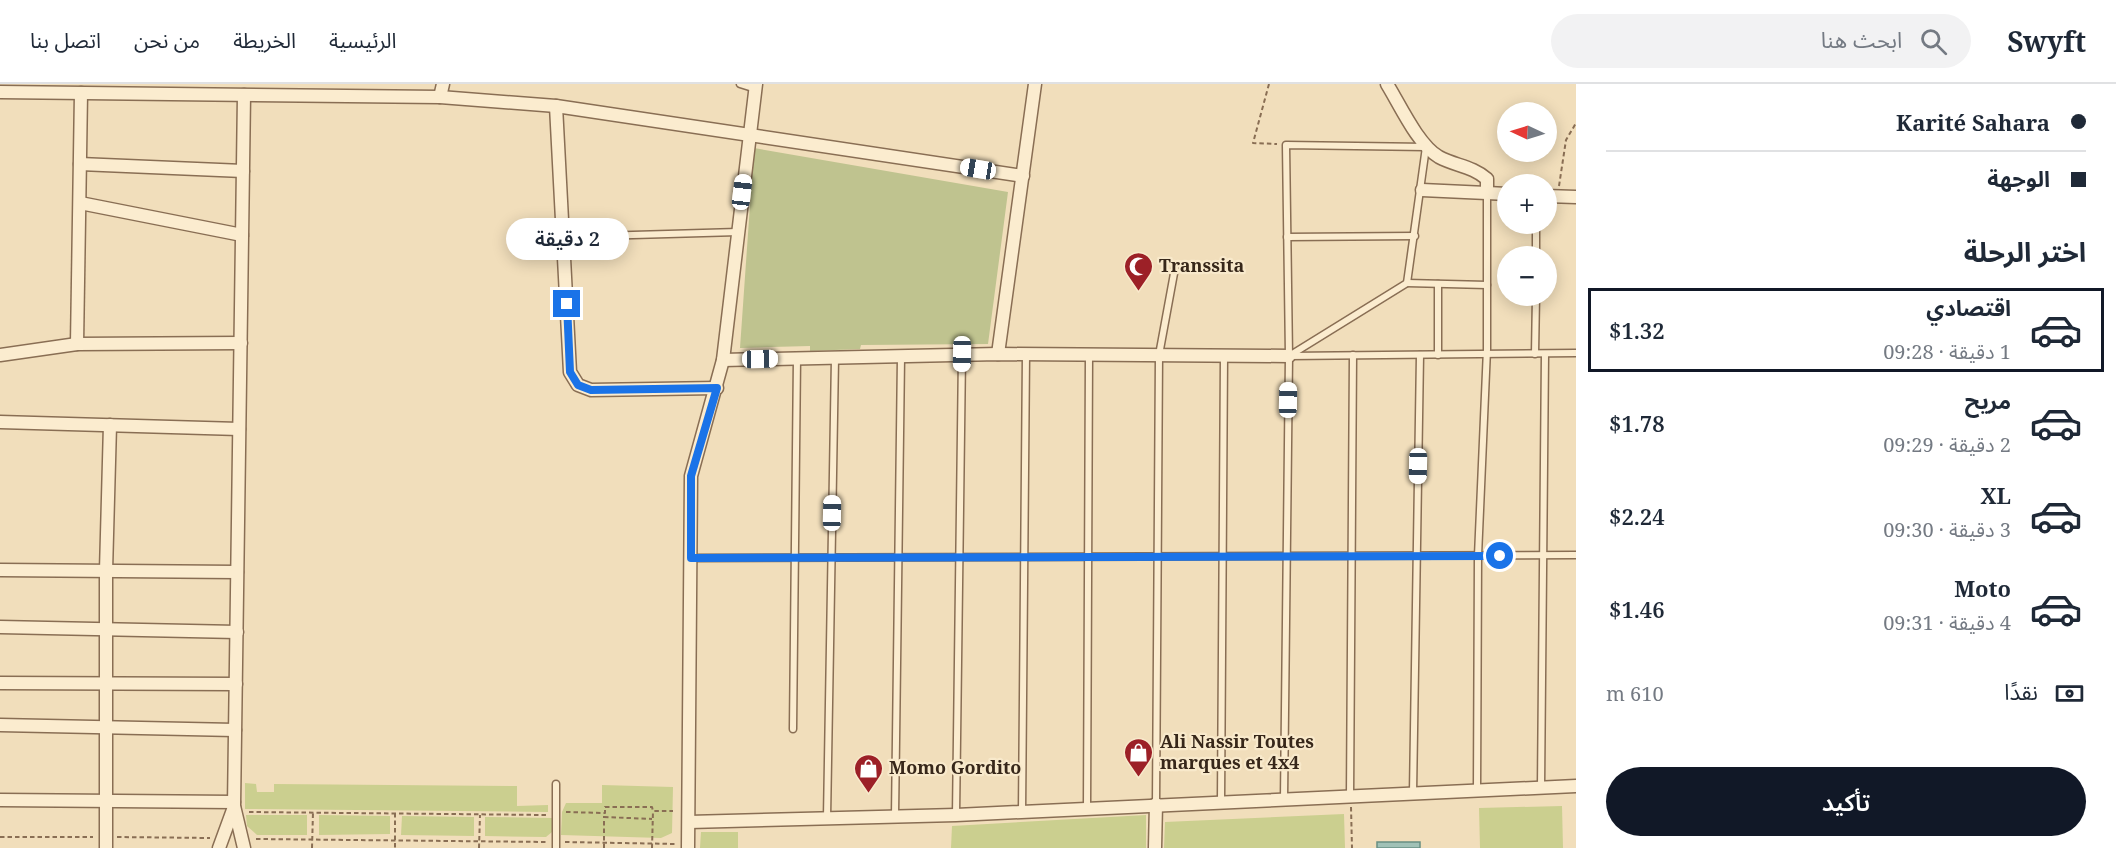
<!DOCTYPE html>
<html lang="ar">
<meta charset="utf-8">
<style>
body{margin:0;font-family:"Noto Serif","Noto Sans Arabic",serif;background:#f2f2f3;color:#1f2937;direction:rtl;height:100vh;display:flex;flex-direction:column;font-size:22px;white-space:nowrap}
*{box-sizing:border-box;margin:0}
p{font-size:20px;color:#747a83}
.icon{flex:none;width:33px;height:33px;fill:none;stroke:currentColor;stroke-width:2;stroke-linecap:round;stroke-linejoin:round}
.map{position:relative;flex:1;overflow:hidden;direction:ltr}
.side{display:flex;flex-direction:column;background:#fff;width:540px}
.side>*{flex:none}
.banner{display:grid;align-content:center;height:132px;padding:0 30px;background:#fff}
.needle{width:39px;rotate:274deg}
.tools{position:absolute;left:1497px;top:18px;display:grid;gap:12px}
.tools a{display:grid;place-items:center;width:60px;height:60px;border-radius:50%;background:#fff;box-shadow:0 3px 15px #0003;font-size:30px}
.end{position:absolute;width:27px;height:27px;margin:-14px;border:8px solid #1a73e8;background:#fff;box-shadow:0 0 0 3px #fff}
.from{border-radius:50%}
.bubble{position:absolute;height:42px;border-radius:21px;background:#fff;box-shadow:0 3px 15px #0003;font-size:20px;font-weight:600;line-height:42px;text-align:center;direction:rtl}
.car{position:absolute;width:18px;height:36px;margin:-18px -9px;border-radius:8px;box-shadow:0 0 4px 2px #0007;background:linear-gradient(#fff 24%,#345 0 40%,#fff 0 76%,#345 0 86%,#fff 0)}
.banner b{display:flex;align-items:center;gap:21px;height:57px;font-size:22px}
.banner b+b{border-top:2px solid #e0e1e3}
.banner i{width:15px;height:15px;background:#1f2937}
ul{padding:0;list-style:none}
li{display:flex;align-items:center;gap:18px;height:84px;margin:0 12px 9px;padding:0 18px;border:3px solid transparent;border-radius:0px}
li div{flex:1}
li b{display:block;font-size:22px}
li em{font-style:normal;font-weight:600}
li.current{border-color:#111827}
li>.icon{width:54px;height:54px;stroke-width:1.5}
h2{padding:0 30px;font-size:27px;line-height:72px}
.pay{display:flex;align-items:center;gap:15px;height:66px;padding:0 30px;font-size:22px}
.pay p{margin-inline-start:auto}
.primary-button{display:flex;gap:12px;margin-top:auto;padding:12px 30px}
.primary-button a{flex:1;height:69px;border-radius:36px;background:#111827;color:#fff;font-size:24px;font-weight:600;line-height:69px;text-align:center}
header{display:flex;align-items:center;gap:36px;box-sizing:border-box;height:84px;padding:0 30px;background:#fff;border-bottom:2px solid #e0e1e3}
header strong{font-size:28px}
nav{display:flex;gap:33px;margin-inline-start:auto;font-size:21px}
.search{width:420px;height:54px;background:#f2f2f3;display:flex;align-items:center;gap:15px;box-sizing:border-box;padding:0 21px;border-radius:33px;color:#747a83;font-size:22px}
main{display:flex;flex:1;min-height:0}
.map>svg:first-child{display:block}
.green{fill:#cbcf8f}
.cemetery{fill:#bfc38f}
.water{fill:#a0c1b6;stroke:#678f83;stroke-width:1.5}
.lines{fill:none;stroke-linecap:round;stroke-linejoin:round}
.lane-casing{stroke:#896e54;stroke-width:9}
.street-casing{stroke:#896e54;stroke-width:15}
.path{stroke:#896e54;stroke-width:2;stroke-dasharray:4.5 3;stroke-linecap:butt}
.lane{stroke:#fbeccf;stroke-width:6}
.street{stroke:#fbeccf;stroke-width:12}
.route{stroke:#1a73e8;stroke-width:8}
.labels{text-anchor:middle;stroke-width:4.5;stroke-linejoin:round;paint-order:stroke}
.poi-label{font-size:18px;font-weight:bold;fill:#37271a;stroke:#f8e9cb;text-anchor:start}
</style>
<header>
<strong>Swyft</strong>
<div class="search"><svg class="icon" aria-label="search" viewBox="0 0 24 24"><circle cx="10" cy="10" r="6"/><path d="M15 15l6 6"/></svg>ابحث هنا</div>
<nav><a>الرئيسية</a><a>الخريطة</a><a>من نحن</a><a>اتصل بنا</a></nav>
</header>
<main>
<section class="side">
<div class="banner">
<b><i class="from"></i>Karité Sahara</b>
<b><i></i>الوجهة</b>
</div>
<h2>اختر الرحلة</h2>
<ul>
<li class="current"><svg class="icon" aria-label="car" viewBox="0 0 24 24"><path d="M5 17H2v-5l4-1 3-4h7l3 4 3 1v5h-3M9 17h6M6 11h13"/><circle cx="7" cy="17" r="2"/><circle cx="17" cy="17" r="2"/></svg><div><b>اقتصادي</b><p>1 دقيقة · 09:28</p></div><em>$1.32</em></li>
<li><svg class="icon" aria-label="car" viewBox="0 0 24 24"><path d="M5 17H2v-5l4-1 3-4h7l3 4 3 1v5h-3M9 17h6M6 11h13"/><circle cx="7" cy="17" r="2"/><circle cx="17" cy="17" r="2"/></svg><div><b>مريح</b><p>2 دقيقة · 09:29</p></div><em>$1.78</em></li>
<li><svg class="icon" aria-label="car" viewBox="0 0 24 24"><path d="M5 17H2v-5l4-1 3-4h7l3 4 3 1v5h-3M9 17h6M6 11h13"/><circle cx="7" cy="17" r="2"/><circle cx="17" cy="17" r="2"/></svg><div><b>XL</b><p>3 دقيقة · 09:30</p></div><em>$2.24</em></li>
<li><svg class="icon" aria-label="car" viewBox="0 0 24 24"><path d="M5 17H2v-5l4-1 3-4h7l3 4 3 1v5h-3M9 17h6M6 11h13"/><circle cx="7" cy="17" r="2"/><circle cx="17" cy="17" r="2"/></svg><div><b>Moto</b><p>4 دقيقة · 09:31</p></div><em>$1.46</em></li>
</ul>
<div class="pay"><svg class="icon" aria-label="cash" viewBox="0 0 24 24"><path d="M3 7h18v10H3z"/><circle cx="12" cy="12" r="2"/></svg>نقدًا<p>610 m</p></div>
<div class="primary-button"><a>تأكيد</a></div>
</section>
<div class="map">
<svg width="1576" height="764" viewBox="0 0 1576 764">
<rect width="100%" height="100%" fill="#f1debb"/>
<!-- green -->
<g class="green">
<path d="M 245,699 L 256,700 L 257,708 L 274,708 L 274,700 L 517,702 L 517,722 L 548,721 L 548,728 L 245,725 Z"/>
<path d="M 602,701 L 673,703 L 672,749 L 661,754 L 561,751 L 562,728 L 566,719 L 602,719 Z"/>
<path d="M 1562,722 L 1563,764 L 1480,764 L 1479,724 Z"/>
<path d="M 1344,730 L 1345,764 L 1164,764 L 1165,738 Z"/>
<path d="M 246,731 L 307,731 L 307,751 L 257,751 L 247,742 Z"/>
<path d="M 319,731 L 390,732 L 390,750 L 319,751 Z"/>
<path d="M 1146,731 L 1146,764 L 951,764 L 952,742 Z"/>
<path d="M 402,732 L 474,733 L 474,752 L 401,751 Z"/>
<path d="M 485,733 L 552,734 L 552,748 L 546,753 L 485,752 Z"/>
<path d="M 701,748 L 738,748 L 738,764 L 700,764 Z"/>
</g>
<!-- cemetery -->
<path class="cemetery" d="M 754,64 L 1008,108 L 988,260 L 861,261 L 860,265 L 810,267 L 810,262 L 740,264 Z"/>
<!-- water -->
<rect class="water" x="1377" y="758" width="43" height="6"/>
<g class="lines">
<defs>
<g id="lane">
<path d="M 740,0 L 756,5"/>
<path d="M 563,153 L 738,148"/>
<path d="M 1287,153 L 1415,152"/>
<path d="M 1536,172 L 1536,140"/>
<path d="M 1407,199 L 1487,201"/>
<path d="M 1535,270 L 1536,212"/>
<path d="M 1438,271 L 1438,200"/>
<path d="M 1289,272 L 1576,269"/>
<path d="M 691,474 L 1576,471"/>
<path d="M 793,645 L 797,274"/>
<path d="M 1541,703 L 1545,270"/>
<path d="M 1477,706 L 1478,472 L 1487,265 L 1487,109"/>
<path d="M 1413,709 L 1420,271"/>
<path d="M 1350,712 L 1353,271"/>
<path d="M 1284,715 L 1289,272 L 1286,61 L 1426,63 L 1407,199 L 1289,272"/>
<path d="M 1221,717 L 1224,272"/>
<path d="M 1156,720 L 1159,271 L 1175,184"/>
<path d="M 1087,724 L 1089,270"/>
<path d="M 1022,728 L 1026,270"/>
<path d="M 956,731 L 962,271"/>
<path d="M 895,732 L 901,273"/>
<path d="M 827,734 L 835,274"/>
<path d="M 556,764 L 556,700"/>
</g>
<g id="street">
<path d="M 1387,0 C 1400,21 1418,61 1439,73 C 1456,82 1472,82 1487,95 L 1487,109"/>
<path d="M 0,8 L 440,13 L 556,22 L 1023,92"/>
<path d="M 440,13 L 443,0"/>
<path d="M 556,22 L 570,288 L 578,301 L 591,306 L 717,304"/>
<path d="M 80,80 L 243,87"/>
<path d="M 1422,106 L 1508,110"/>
<path d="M 1546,112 L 1576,113"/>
<path d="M 80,119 L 242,151"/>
<path d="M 77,260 L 81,9"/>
<path d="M 998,270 L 1035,0"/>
<path d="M 0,271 L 77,260 L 241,259"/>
<path d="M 723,276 L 998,270 L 1289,272"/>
<path d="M 0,338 L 239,345"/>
<path d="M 0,486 L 237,488"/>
<path d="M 0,543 L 237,548"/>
<path d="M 0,599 L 236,600"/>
<path d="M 0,641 L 235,646"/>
<path d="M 0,716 L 234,718"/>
<path d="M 689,738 L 956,731 L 1576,702"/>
<path d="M 106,764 L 106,487 L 110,341"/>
<path d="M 219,764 L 234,723"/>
<path d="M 244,764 L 234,722 L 244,11"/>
<path d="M 688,764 L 691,392 L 723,276 L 756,0"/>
<path d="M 1155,764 L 1156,720"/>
</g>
</defs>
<!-- lane casing -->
<use href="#lane" class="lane-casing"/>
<!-- street casing -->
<use href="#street" class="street-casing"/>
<!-- path -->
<g class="path">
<path d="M 1269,0 L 1253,59 L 1277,60"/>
<path d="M 1559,102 L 1566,56 L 1576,39"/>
<path d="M 1351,723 L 1352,764"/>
<path d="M 249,728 L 546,731"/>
<path d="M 566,728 L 605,729 L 605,723 L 652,723 L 653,727 L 673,727"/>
<path d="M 395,729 L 395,764"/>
<path d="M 604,733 L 652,735"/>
<path d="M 0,753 L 93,753"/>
<path d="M 117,753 L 210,754"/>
<path d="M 256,755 L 547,758"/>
<path d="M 565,758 L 676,760"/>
<path d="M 312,764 L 313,728"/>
<path d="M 479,764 L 480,731"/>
<path d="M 604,764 L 604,732"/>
<path d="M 652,764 L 653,727"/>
</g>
<!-- lane -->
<use href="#lane" class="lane"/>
<!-- street -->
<use href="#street" class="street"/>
</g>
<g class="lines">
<!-- route -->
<path class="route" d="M 567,220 L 570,288 L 578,301 L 591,306 L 717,304 L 691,392 L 691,474 L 1500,472"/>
</g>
<!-- icons -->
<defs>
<symbol id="mosque-pin" viewBox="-11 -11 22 30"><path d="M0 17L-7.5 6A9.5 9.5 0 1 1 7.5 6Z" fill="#9c2027" stroke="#f8e9cb"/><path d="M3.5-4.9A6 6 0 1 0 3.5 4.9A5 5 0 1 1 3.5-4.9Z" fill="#fff"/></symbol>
<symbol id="shop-pin" viewBox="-11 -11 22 30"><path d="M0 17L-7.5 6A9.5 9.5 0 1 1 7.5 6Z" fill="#9c2027" stroke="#f8e9cb"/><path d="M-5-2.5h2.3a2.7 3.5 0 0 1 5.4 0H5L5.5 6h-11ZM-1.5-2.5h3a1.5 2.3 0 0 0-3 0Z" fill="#fff"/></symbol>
</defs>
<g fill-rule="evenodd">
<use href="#mosque-pin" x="1122" y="166" width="33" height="45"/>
<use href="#shop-pin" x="1122" y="652" width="33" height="45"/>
<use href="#shop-pin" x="852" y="668" width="33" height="45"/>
</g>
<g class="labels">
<!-- poi labels -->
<g class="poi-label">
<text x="1159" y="188">Transsita</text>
<text x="1160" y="664">Ali Nassir Toutes<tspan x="1160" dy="21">marques et 4x4</tspan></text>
<text x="889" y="690">Momo Gordito</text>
</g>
</g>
</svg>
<div class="tools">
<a><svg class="needle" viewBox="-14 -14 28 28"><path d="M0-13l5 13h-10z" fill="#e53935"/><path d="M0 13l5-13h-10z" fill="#747a83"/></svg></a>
<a>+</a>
<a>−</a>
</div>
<i class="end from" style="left:1500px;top:472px"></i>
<i class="end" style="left:567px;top:220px"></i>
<div class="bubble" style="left:506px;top:134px;width:123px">2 دقيقة</div>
<i class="car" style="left:978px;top:85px;rotate:279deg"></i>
<i class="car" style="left:742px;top:108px;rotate:7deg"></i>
<i class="car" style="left:962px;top:270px;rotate:181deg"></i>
<i class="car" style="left:760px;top:275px;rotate:89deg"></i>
<i class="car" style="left:1288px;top:316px;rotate:1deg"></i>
<i class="car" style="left:1418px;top:382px;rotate:181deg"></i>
<i class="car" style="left:832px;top:429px;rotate:1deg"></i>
</div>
</main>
